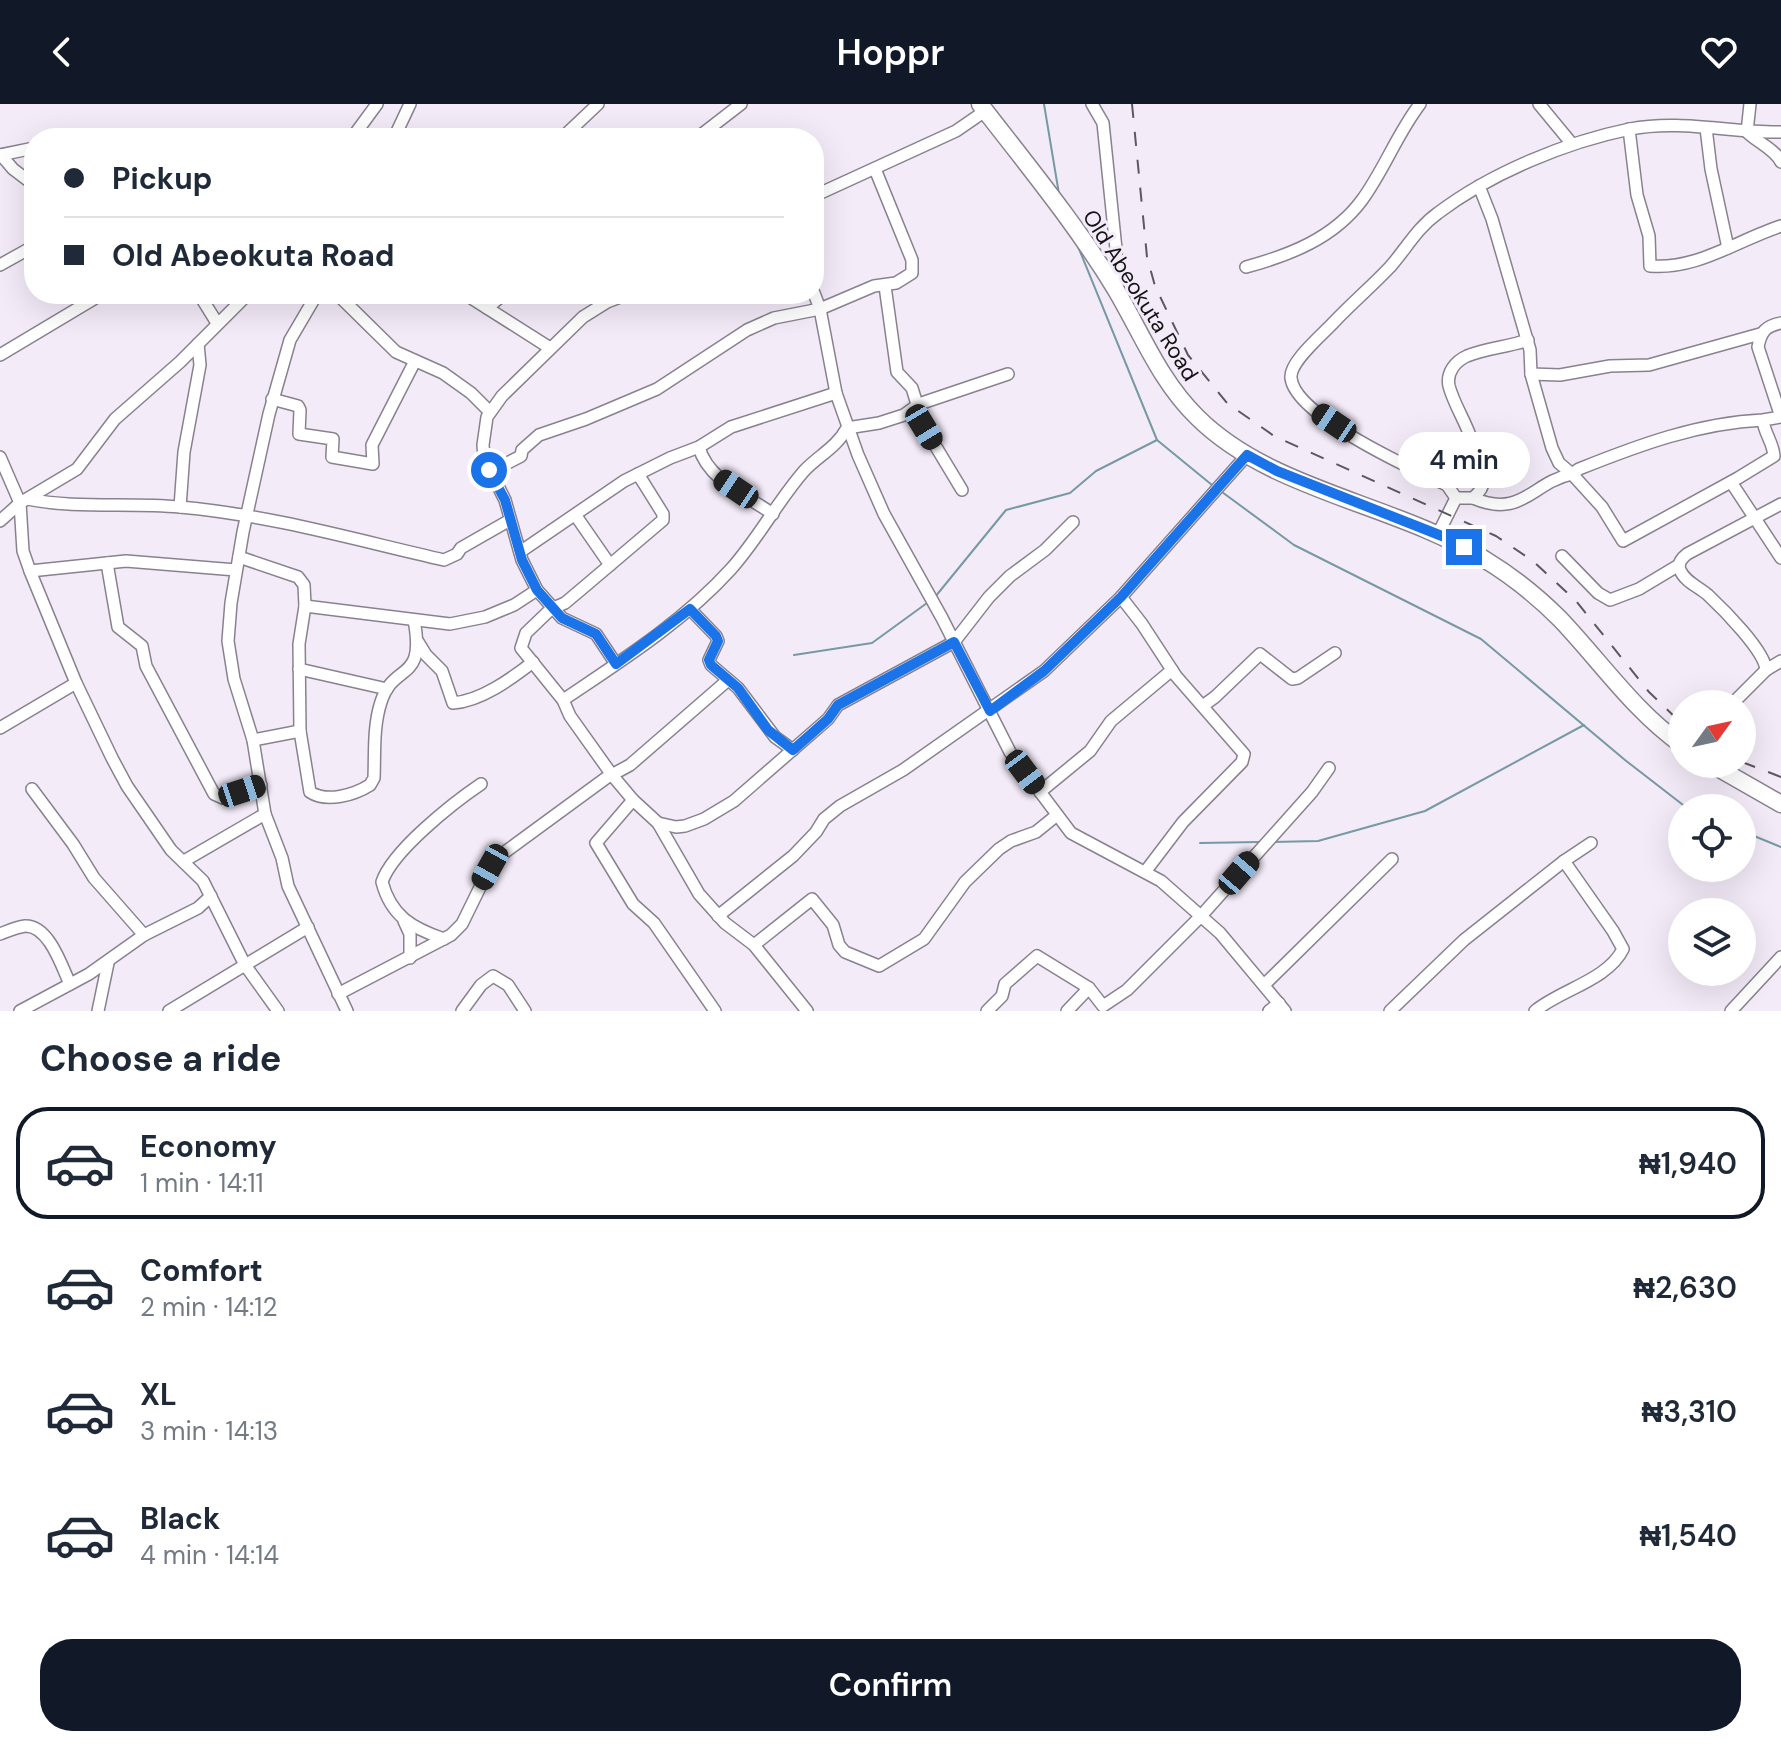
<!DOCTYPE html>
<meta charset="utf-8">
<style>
body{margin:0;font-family:"DM Sans",sans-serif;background:#f6f6f7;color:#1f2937;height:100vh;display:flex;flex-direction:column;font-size:30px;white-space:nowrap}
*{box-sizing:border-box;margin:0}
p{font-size:26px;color:#747a83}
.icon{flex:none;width:44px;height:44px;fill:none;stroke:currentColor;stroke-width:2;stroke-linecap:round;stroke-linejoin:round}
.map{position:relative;height:907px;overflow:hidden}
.details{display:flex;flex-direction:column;background:#fff;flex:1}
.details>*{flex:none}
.hud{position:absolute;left:24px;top:24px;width:800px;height:176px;border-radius:32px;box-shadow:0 8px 32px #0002;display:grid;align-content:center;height:176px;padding:0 40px;background:#fff}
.needle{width:52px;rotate:57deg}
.tools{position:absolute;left:1668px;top:586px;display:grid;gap:16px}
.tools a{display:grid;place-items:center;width:88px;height:88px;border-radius:50%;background:#fff;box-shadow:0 8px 32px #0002;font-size:40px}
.end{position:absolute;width:36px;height:36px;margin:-18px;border:10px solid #1a73e8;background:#fff;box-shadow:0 0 0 4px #fff}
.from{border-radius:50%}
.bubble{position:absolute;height:56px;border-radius:28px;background:#fff;box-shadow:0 8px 32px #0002;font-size:26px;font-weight:600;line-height:56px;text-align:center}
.car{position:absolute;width:24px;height:48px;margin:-24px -12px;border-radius:10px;box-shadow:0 0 6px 2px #0007;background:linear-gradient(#222 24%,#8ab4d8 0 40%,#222 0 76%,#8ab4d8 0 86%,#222 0)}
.hud b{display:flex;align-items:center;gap:28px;height:76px;font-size:30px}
.hud b+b{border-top:2px solid #e0e1e3}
.hud i{width:20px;height:20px;background:#1f2937}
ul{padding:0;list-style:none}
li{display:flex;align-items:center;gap:24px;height:112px;margin:0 16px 12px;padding:0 24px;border:4px solid transparent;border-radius:32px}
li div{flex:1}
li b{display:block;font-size:30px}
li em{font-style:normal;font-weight:600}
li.on{border-color:#111827}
li>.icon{width:72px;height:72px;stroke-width:1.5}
h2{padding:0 40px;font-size:36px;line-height:96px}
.cta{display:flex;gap:16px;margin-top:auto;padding:16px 40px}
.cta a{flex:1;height:92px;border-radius:32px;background:#111827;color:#fff;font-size:32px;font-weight:600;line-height:92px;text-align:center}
header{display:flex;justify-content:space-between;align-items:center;height:104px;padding:0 40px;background:#111827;color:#fff;font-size:36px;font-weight:600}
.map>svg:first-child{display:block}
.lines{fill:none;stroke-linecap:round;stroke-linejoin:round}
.stream{stroke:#7799a3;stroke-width:2}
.minor-casing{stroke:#89828e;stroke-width:14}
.highway-casing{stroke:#89828e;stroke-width:19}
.minor{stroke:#fff;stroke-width:11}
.highway{stroke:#fff;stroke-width:16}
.rail{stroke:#5c585f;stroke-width:2;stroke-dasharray:14 14;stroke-linecap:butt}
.route{stroke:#1a73e8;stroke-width:10}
.labels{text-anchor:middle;stroke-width:6;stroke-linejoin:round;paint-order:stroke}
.street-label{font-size:22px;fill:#161317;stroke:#f3ebf8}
</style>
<header><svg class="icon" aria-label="back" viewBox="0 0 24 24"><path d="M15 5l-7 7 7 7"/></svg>Hoppr<svg class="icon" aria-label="heart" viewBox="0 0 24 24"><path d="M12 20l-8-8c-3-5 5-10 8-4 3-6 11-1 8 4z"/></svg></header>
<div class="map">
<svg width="1781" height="907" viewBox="0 0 1781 907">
<rect width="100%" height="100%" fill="#f3ebf8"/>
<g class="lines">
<!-- stream -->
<g class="stream">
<path d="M 1044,0 L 1059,90"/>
<path d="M 1077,140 L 1157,336 L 1212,381"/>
<path d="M 1222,388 L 1294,441 L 1481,535 L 1625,656 L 1687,704"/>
<path d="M 935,493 L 1006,406 L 1070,389 L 1096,367 L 1157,336"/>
<path d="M 794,551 L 872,539 L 927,499"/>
<path d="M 1742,727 L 1781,743"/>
<path d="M 1273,738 L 1318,737 L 1425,707 L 1584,621"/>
<path d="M 1200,739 L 1259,738"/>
</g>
<defs>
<g id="minor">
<path d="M 1092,0 L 1103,19 L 1116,145 L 1117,186"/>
<path d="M 1539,0 L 1572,40"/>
<path d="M 1750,0 L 1747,28 C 1757,38 1775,45 1781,58"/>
<path d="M 1706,24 L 1711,65 L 1728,144"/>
<path d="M 1629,25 L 1637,91 L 1649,132 L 1650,162 C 1697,166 1738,136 1781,122"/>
<path d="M 80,34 L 93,31 L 102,34"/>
<path d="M 352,34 L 377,0"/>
<path d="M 394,34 L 410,0"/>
<path d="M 562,34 L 598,0"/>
<path d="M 697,34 L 741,0"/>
<path d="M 0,51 L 34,44"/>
<path d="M 1,51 L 13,65 L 34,81"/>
<path d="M 1479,82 L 1492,115 L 1530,246 L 1531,270 L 1552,344 L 1559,359 L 1572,370"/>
<path d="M 814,92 L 956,27 L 985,7"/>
<path d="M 0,161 L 34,142"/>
<path d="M 1246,163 C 1290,151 1334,134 1362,96 C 1384,66 1397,30 1420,0"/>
<path d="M 885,182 L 897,268 L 912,284 L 924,323 L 962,386"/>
<path d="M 814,189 L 820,205 L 836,289 L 858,351 L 884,410 L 942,514 L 1010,648 L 1071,729 L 1161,777 L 1220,829 L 1285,907"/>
<path d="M 199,190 L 217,219"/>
<path d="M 317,190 L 290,236 L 269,310 L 243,428 L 231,499 L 228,537 L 234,575 L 253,636 L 265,710 L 282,754 L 288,782 L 347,907"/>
<path d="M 337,190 L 396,248 L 443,269 L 471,289 L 490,308"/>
<path d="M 465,190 L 550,244"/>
<path d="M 487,204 L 504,190"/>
<path d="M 0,251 L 102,190"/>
<path d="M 1531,270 L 1560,271 L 1610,262 L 1649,261 L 1760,230"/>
<path d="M 272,295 L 298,302 L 300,306 L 299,330 L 333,335 L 332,353 L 373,360 L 372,341 L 415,257"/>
<path d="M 1763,316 C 1698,319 1639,341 1579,365 L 1572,370 L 1602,403 L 1623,437 L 1738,374 L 1774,352 C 1773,338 1764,329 1763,316 L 1781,313 L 1758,243 C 1761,227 1766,222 1781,219"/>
<path d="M 699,343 C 707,375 747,392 773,410"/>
<path d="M 0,353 L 20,399 L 23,447 L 30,467 L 76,579 L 112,654 L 127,682 L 171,746 L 203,777 L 245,861 L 278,907"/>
<path d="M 490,368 L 521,352 L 522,346 L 539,331 L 586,315 L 657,285 L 747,226 L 774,214 L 820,205 L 874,182 L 896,179 L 912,169 L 912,156 L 875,65"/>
<path d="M 638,370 L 663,410 L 663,416 L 584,483 L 565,499 L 551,505 L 526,529 L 521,544 L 563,596 L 570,612 L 612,671 L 633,696 L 658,719 L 699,790 L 725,819 L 754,841 L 807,907"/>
<path d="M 1731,378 L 1781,454"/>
<path d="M 1447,381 L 1460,368 L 1475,358 C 1475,329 1456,308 1449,282 C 1446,268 1456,257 1467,252 C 1486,244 1508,243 1528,236"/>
<path d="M 1456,394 L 1473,394 C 1487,382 1486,372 1475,358"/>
<path d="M 1473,394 C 1522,415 1531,379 1572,370"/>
<path d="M 27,395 C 78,405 129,398 180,403 C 270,411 356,436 444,456 L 457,450 L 461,444 L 510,416"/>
<path d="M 180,403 L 184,348 L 200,261 L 198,240"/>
<path d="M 576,412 L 610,461"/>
<path d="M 0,417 L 20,399 L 77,365 L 115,315 L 180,258 L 248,190"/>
<path d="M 1438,430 L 1456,394 L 1447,381 C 1414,366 1295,312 1291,274 C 1289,258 1323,230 1334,218 C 1352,199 1372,182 1390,163 C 1406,145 1417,124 1438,109 C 1491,69 1566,38 1630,25 C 1680,15 1731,29 1781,28"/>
<path d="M 520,448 L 624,377 L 670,354 L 699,343 L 731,323 L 836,289"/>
<path d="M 1562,452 L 1598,489 L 1610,496 L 1639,485 L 1679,461"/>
<path d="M 239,453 L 298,473 L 304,481 L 305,502 L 299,540 L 300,627 L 310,688 C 327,699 354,691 370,681 L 374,674 C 375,649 373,622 381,598 C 394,557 426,580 414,516"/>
<path d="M 107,459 L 118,523 L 142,542 L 146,562 L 214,690 L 223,694 L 261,681"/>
<path d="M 30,467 L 126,457 L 236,466"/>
<path d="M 1121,493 L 1142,520 L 1176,572 L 1244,650 L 1242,658 L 1183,718 L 1145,768"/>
<path d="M 305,502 L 450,520 L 485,513 L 514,501 L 537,486"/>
<path d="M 690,505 L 716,532 L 718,537 L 709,556 L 711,561 L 738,584 L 775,633 L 793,646"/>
<path d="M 418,538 L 426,551 L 442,567 L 453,599 C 481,597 511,575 533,558"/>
<path d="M 616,560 L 596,530 L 562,514 L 537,486 L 522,456 L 505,396 L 484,354 L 483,341 L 487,313 L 502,292 L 583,213 L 607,198 L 628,190"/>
<path d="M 299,565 L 387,585"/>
<path d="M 1766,566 C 1765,547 1723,505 1708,491 C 1699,483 1685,478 1680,466 C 1677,459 1682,454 1687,450 L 1781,400"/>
<path d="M 563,596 C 621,557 683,518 731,465 C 758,435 777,398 804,367 C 818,352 837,343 847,324 L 879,319 L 904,311 L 919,300 L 1008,270"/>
<path d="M 1732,600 L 1766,566 L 1781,557"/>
<path d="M 1204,601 L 1215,593 L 1260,550 L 1292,575 L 1298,574 L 1335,549"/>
<path d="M 0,624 L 76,579"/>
<path d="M 253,636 L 300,627"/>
<path d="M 32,685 L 73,740 L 94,774 L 144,831"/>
<path d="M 1040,688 L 1090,647 L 1111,617 L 1172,566"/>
<path d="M 633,696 L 596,739 L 633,800 L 654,819 L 715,907"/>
<path d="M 658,719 L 676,723 L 685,722 L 704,715 L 734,697 L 828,615 L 838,601 L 954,538 L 989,493 L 1010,472 L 1045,446 L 1073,418"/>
<path d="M 184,757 L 265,710"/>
<path d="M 718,812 L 793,752 L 816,728 L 824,715 L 840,702 L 903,666 L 1044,567 L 1121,493 L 1247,351"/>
<path d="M 404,817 L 410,830 L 410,854"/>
<path d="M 0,830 C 8,827 17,823 25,822 C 49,821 62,863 70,880"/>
<path d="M 444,835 C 412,824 391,812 382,778 C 392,747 453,699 481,680"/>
<path d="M 754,841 L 812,795 L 833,821 L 839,841 L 845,848 L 879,862 L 924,835 L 965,778 L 999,745 L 1011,737 L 1036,728 L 1057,711"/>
<path d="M 1264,881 L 1392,755"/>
<path d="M 338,890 L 451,831 L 462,820 L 490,763 L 505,748 L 606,674 L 630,661 L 728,576"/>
<path d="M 20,907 L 89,870 L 144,831 L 198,804 L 211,792"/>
<path d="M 98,907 L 108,859"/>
<path d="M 169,907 L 308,823"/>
<path d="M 462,907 L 481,881 L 493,872 L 508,881 L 525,907"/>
<path d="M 987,907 L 1002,892 L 1005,880 L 1037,852 L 1089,884 L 1103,902 L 1127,886 L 1201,812 L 1312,688 L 1329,664"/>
<path d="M 1067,907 L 1089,884"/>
<path d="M 1269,907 L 1279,899"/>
<path d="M 1390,907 L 1464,836 L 1564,757 L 1591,739"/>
<path d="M 1535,907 C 1560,886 1608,876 1623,845 L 1613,827 L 1564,757"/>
<path d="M 1731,907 L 1781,853"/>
</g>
<g id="highway">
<path d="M 980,0 C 1027,61 1076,120 1116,186 C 1142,230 1160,277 1197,313 C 1271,387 1396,400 1484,455 C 1512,472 1537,492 1560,515 C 1600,557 1634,607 1682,641"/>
<path d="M 1711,660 L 1781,700"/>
</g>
</defs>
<!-- minor casing -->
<use href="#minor" class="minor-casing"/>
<!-- highway casing -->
<use href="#highway" class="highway-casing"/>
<!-- minor -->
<use href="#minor" class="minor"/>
<!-- highway -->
<use href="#highway" class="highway"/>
<!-- rail -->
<g class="rail">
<path d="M 1132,0 L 1147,153 L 1155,182 L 1188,251 L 1227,299 L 1274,332 L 1496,432 L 1533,457 L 1576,497 L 1649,588 L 1682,620"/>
<path d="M 1742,658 L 1781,673"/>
</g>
</g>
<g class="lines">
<!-- route -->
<path class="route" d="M 489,366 L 505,396 L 522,456 L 537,486 L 562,514 L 596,530 L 616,560 L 690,505 L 716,532 L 718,537 L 709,556 L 711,561 L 738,584 L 768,626 L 793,646 L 828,615 L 838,601 L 954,538 L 990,607 L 1044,567 L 1121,493 L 1247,351 L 1277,367 L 1447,434 L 1464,443"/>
</g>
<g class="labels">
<!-- street labels -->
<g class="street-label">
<text transform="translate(1141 191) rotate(58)" y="8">Old Abeokuta Road</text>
</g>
</g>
</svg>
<div class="tools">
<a><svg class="needle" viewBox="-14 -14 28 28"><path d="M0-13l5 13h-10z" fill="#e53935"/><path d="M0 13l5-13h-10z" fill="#747a83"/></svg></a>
<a><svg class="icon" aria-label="locate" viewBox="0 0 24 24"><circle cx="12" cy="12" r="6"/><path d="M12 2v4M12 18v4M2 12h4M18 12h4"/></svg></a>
<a><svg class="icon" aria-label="layers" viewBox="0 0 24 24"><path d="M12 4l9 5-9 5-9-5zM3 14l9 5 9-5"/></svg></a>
</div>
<i class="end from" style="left:489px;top:366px"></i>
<i class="end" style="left:1464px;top:443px"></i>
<div class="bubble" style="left:1398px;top:328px;width:132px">4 min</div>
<i class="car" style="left:1334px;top:319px;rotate:304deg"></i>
<i class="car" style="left:924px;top:323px;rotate:149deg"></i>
<i class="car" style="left:736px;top:385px;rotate:304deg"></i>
<i class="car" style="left:1025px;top:668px;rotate:143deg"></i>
<i class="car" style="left:242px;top:687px;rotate:72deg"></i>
<i class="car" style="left:490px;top:763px;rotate:209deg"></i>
<i class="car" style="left:1239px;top:769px;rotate:41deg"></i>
<div class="hud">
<b><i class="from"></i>Pickup</b>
<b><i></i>Old Abeokuta Road</b>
</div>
</div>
<section class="details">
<h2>Choose a ride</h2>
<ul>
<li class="on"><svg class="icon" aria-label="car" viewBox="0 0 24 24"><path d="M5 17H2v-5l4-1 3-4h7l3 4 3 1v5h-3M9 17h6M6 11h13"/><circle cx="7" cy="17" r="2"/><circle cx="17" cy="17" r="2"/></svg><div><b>Economy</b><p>1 min · 14:11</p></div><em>₦1,940</em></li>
<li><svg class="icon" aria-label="car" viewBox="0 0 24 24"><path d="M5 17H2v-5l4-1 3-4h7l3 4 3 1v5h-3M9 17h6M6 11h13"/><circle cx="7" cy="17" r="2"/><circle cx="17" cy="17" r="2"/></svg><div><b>Comfort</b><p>2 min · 14:12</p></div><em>₦2,630</em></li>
<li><svg class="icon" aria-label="car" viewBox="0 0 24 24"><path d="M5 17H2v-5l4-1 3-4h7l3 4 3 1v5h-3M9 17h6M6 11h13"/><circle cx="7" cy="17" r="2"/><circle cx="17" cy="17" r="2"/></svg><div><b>XL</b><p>3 min · 14:13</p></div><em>₦3,310</em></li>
<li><svg class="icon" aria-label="car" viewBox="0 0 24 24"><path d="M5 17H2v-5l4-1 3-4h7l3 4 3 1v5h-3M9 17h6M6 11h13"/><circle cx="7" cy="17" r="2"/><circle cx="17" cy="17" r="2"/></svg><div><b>Black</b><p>4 min · 14:14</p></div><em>₦1,540</em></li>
</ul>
<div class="cta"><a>Confirm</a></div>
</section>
